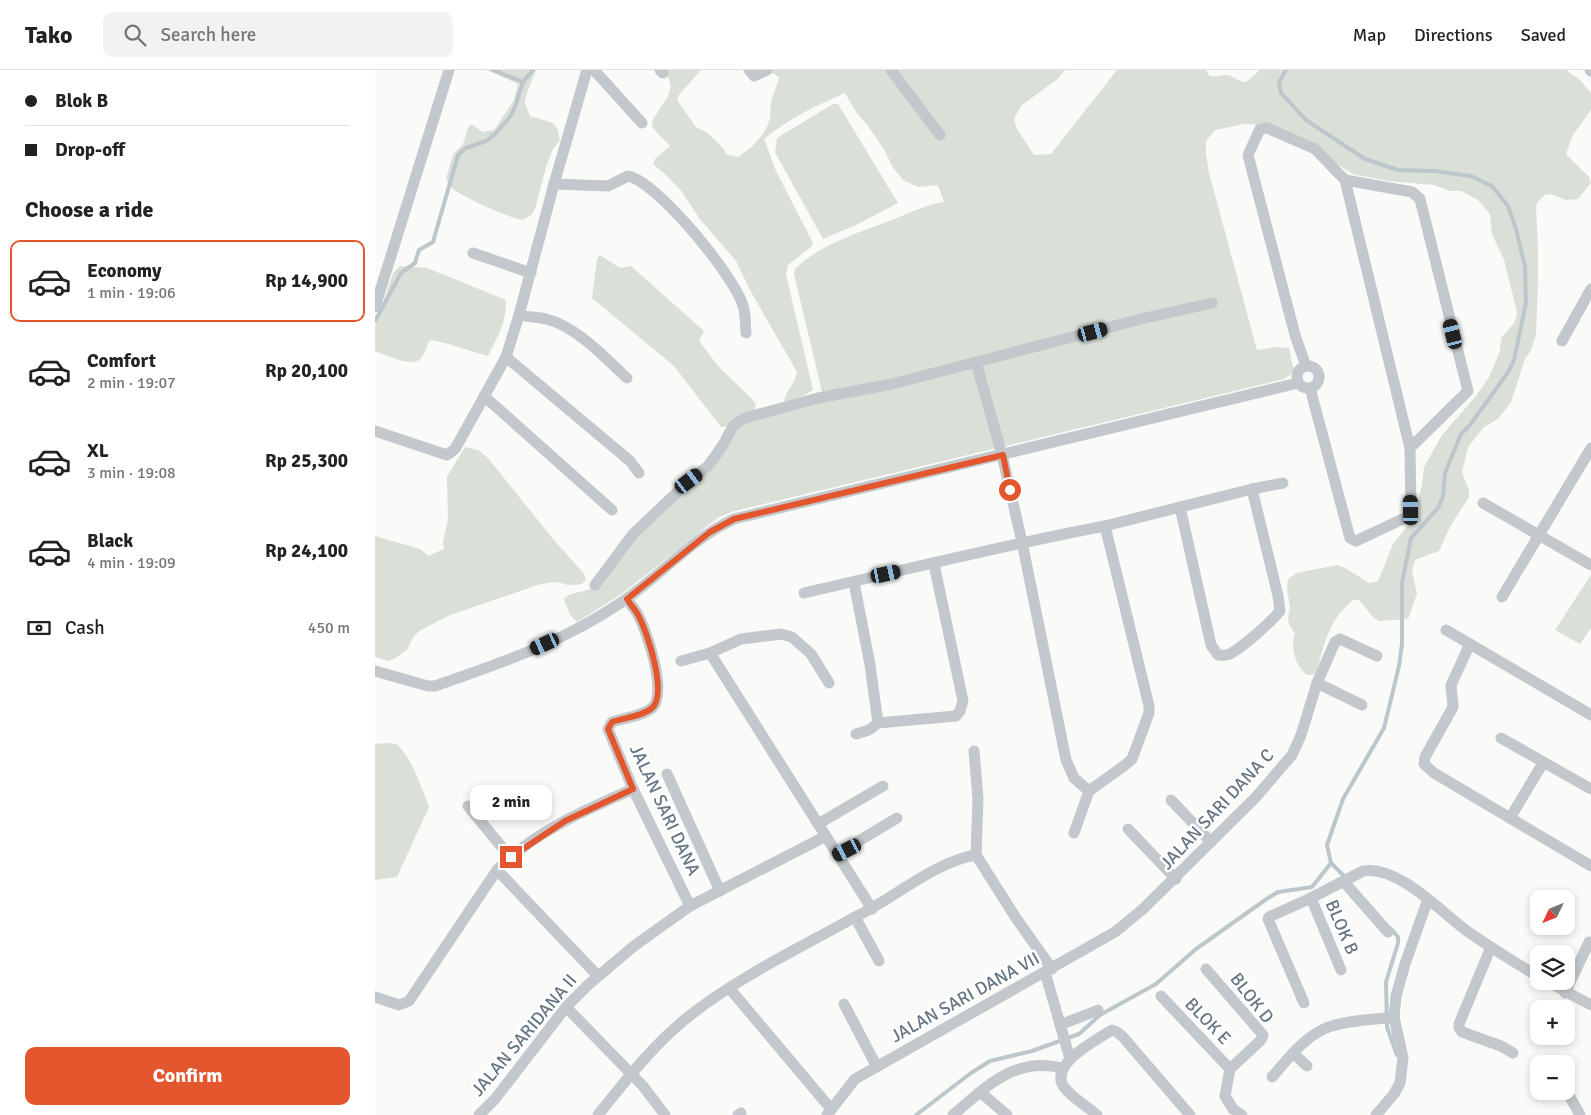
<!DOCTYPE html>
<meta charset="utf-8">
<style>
body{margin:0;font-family:Signika,sans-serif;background:#f2f2f2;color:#222;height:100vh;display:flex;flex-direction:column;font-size:19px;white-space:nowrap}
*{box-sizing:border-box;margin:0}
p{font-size:16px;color:#767676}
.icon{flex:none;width:28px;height:28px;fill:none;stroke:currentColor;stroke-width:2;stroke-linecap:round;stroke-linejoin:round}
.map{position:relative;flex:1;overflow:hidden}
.side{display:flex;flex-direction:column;background:#fff;width:375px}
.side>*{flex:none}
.top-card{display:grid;align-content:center;height:110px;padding:0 25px;background:#fff}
.needle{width:32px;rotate:227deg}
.buttons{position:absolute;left:1155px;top:820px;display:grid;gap:10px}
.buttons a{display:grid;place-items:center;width:45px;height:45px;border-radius:10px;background:#fff;box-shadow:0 2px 8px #0003;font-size:25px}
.end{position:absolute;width:22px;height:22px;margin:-11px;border:6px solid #e4572e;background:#fff;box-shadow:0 0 0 2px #fff}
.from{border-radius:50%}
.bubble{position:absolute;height:35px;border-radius:10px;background:#fff;box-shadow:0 2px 8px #0003;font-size:16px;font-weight:700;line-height:35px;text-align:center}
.car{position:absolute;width:15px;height:30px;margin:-15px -8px;border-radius:6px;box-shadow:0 0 4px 1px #0007;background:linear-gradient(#222 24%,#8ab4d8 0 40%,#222 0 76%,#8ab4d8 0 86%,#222 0)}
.top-card b{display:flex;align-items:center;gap:18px;height:48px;font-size:19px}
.top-card b+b{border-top:1px solid #e0e0e0}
.top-card i{width:12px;height:12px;background:#222}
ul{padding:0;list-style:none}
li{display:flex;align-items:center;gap:15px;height:82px;margin:0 10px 8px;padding:0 15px;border:2px solid transparent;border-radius:10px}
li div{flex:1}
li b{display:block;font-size:19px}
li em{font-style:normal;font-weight:700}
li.selected{border-color:#e4572e}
li>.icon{width:45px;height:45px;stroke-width:1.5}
h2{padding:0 25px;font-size:22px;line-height:60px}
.pay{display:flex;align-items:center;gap:12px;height:55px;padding:0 25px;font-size:19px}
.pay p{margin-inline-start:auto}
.cta{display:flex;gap:10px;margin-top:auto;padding:10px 25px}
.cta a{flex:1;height:58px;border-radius:10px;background:#e4572e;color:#fff;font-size:20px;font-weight:700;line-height:58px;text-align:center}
header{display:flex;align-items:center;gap:30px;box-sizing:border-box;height:70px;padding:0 25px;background:#fff;border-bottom:1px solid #e0e0e0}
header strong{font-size:24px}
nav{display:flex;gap:28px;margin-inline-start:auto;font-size:18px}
.search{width:350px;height:45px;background:#f2f2f2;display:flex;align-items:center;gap:12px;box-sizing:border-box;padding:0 18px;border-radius:10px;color:#767676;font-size:19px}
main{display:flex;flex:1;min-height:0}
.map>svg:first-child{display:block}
.green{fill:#dadfd7}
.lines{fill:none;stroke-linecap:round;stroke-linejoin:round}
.stream{stroke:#bbc7cb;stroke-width:4}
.minor{stroke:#c3c8cc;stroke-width:11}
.route{stroke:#e4572e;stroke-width:6}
.labels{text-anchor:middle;stroke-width:5;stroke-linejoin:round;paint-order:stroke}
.street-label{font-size:18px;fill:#657683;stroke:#fff}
</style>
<header>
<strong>Tako</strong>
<div class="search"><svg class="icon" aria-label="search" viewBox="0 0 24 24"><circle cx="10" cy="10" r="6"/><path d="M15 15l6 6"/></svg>Search here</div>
<nav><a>Map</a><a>Directions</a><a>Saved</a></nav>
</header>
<main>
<section class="side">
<div class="top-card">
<b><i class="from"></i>Blok B</b>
<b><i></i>Drop-off</b>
</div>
<h2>Choose a ride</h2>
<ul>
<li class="selected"><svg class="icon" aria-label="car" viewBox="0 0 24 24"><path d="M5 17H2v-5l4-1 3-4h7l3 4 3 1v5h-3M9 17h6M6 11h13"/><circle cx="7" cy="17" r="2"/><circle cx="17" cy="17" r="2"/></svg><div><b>Economy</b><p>1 min · 19:06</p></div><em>Rp 14,900</em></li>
<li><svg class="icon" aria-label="car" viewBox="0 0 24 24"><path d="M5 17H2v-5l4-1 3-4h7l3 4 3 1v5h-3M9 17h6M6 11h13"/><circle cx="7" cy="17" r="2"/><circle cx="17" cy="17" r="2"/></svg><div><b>Comfort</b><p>2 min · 19:07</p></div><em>Rp 20,100</em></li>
<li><svg class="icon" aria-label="car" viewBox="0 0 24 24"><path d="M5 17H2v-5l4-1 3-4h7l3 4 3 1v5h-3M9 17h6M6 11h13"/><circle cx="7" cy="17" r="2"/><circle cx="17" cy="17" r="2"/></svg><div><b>XL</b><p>3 min · 19:08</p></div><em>Rp 25,300</em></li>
<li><svg class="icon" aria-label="car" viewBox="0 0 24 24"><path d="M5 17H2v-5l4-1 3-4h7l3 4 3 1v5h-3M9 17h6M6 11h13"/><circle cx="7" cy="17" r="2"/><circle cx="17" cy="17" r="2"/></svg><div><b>Black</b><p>4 min · 19:09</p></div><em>Rp 24,100</em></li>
</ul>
<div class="pay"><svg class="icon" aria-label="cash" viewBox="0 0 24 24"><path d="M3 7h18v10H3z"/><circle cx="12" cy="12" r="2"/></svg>Cash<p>450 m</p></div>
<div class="cta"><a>Confirm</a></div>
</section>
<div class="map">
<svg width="1216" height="1045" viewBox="0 0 1216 1045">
<rect width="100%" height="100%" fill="#fafaf8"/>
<!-- green -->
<g class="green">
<path d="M 112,0 L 161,0 C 158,8 150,26 150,33 C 151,37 154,42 155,46 L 178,53 L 182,58 L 185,70 L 178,79 L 171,97 L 160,139 L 157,144 L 148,150 C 136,149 88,127 78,119 C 76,117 73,112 71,109 L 78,84 L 88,74 L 93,58 L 96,54 L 108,62 L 119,60 L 139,30 L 143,14 Z"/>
<path d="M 289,0 L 326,0 L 304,25 L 302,30 L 321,57 L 331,62 L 340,70 L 349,79 L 351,84 L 363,87 C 376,79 390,65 395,49 C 396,44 395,38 396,33 C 397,24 403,16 404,7 L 392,0 L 690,0 L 684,8 L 647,35 L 639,49 L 642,59 L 659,85 L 676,84 L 742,0 L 831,0 L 834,5 C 840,8 844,5 851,5 C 858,5 863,12 871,12 L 885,0 L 1191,0 L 1205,10 L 1216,23 L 1216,40 L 1198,65 L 1191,84 L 1214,107 L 1216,113 L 1203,129 L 1191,130 L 1175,124 L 1170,125 L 1162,133 L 1161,138 L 1163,176 L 1163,209 L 1161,265 L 1156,280 L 1150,289 L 1136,332 L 1123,349 L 1109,357 L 1093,377 L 1087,403 L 1094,420 L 1094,427 L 1076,455 L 1064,481 L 1040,490 L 1037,501 L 1042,524 L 1033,549 L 1004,551 L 999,548 L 984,530 L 978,530 C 954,550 949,573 942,602 L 937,605 L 932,605 C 920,595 915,578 920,564 L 914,554 L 913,548 L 915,538 L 912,519 L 913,509 L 922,503 L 962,495 C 967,495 987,509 995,513 L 1003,511 L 1018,474 L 1039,448 L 1047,415 L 1049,397 L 1067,365 L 1101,326 L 1114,307 L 1125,281 L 1126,268 L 1139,253 L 1141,248 L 1142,242 L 1129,190 L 1117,164 L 1115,144 L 1103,130 L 1086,121 L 1075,121 L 1059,115 L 1013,111 L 978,104 L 899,55 L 869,54 L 840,60 L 831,71 L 831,83 L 834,103 L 882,280 L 902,277 L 914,278 L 919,302 L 909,309 L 356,442 L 343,448 L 331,457 L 248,523 L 202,552 L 195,545 L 189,529 L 193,525 L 223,517 L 261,466 L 360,359 L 371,351 L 516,310 L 447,322 L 419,204 L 420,199 C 445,174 485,162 517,150 C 534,143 551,135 569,132 L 563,115 L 543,117 L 528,110 L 517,96 L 510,81 L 493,56 L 481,42 L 470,23 C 442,35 413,49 389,69 L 401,101 L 438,173 L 436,177 L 413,195 L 411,204 L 438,320 C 429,325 420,332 409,331 C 411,320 419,316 422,302 L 376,222 L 361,191 L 324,148 L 307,122 L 291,105 L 278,94 L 280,89 L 295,76 C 290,70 278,61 277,54 C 277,50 280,46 282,43 C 293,26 302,19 289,0 Z"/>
<path d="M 458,34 L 463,34 L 523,133 L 481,155 L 448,169 L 400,82 L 402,68 Z"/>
<path d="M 225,185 L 245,198 L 256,196 L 329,261 L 324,271 L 343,296 L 378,330 L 381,335 L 379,340 L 363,347 L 350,357 L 346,357 L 299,296 L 217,228 L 222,189 Z"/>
<path d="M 25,196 L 52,198 L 131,230 C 132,251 122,268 113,286 C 93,281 75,273 55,270 C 51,275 51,283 46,288 C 38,299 11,285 0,281 L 0,257 L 18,203 Z"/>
<path d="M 90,377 L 103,380 L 112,387 L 178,469 L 209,504 L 211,509 L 207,514 L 193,515 L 182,512 L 166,514 L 75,545 L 44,561 L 37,569 L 32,580 L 19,589 L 13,591 L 0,587 L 0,466 L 45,479 L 54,486 C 59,482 64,482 69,479 L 68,472 L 73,449 L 72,407 Z"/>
<path d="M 1216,505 L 1216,558 L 1205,574 L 1180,560 Z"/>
<path d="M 11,673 L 22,674 C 38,691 46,716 54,737 L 22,807 L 0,810 L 0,674 Z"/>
</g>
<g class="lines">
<!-- stream -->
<g class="stream">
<path d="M 118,0 L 148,12"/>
<path d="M 911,0 L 904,12 L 906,23 L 931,50 L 990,89 L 1023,100 L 1059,101 L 1096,106 L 1117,116 L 1133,136 L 1141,159 L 1150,196 L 1151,233 L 1139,290 L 1134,301 L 1095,355 L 1086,364 L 1070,403 L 1068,427 L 1063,438 L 1036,468 L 1027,513 L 1027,574 L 1024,596 L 1009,658 L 968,729 L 952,775 L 956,793 L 971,808"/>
<path d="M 0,251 L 26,203 L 40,193 L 44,180 L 58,172 L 83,85 L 91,78 L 111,71 L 120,64 L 135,47 L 140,37 L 148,12 L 158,0"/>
<path d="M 1015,858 L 1023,867 L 1023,873 L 1011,912 L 1012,957 L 1022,985"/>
<path d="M 541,1045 L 596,1003 L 615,991 L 657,981 L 704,964 L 725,945 L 781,914 L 821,879 L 893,828 L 903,822 L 937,817 L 956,793"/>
</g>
<!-- minor -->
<g class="minor">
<path d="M 219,0 L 267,53"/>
<path d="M 285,0 L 288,3"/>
<path d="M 374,0 L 379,6 L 392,0"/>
<path d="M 516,0 L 565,65"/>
<path d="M 1215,0 L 1216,1"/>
<path d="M 970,110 L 1037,122 L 1045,129 L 1093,321 L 1035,378"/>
<path d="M 179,114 L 233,116 L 253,106 C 283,112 360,207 368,236 C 371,244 370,255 371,263"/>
<path d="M 98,183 L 156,203"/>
<path d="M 0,237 L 74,0"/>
<path d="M 144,245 C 153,247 162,247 171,249 C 201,256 230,288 252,308"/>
<path d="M 1187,271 L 1216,219"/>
<path d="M 131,287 L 255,391 L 264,403"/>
<path d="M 601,292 L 627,385 L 647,472 L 691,690 L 699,708 L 714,721 L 699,763"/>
<path d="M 931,296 L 920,265 L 873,85 L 885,59 L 892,58 L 940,79 L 970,110 L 1035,378 L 1036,440 L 1032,447 L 981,471 L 975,468 L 935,318"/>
<circle cx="933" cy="307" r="11"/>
<path d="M 109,326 L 237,440"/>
<path d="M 0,361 L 72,385 L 80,379 L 131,287 L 144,245 L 179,114 L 212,0"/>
<path d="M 1108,433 L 1216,495"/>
<path d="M 805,437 L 836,575 L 843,585 C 848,585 851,586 855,584 C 869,576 895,553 905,541 L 903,526 L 877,419"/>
<path d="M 730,456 L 877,419 L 908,413"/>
<path d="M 479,512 L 495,595 L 503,653"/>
<path d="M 220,515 L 258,464 L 314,411 L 333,396 L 348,375 L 358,356 L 370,348 L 443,328 L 517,314 L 766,249 L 837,233"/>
<path d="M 429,523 C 529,500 629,475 730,456 L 774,636 L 774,643 L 757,689 L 750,695 L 714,721"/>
<path d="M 1127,527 L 1216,378"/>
<path d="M 252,529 C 255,534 260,539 263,545 C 272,561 293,624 277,638 C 268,646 249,648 237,652 L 233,659 L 258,719 L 315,836"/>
<path d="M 1071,560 L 1216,645"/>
<path d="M 1095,574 L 1076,615 L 1078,637 L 1050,687 L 1049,694 L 1059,703 L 1216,796"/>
<path d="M 335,583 L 497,839"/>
<path d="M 306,591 L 335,583 L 366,569 L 406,564 L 417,567 L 436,584 L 454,613"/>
<path d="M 0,601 L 53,616 L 60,616 C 127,593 193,570 251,529 C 288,503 318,468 359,449 L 923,313"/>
<path d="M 942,613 L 987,635"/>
<path d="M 481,664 L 494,660 L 503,653 L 581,646 L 585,641 L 588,631 L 559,494"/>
<path d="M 1126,668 L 1216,719"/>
<path d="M 599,681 L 603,729 L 601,785"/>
<path d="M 292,704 L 345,821"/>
<path d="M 796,730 L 836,772"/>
<path d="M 93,736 L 135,787"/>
<path d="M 1135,748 L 1168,693"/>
<path d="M 443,754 L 508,716"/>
<path d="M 753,759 L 801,809"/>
<path d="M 462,784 L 522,748"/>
<path d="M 601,785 L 641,848 L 677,899"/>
<path d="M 122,800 L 223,906"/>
<path d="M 969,812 L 1013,862"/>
<path d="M 936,828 L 966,900"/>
<path d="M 480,847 L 504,891"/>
<path d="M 1116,877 L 1084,954 L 1084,958 L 1087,962 L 1126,976 L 1138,983"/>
<path d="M 831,899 L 888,965 L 886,970 L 855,999"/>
<path d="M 670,902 L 695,989"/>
<path d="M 1171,911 L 1216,935"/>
<path d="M 355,919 L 456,1039"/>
<path d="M 1190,923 L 1214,872"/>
<path d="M 786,926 L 855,999"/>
<path d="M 0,927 L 24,935 L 34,931 L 122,800 C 159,762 210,740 258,719"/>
<path d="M 929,933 L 893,849 L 894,847 L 936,828 L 988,801 C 1023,795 1065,841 1092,861 C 1115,877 1139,892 1164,907"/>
<path d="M 469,934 L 502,997"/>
<path d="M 191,937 L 268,1016 L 290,1045"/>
<path d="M 685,955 L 723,940"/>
<path d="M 918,983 L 932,996"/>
<path d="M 855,999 L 850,1026 L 858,1039 L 867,1045"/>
<path d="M 897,1007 C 912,990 928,968 951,958 C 972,950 997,950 1019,947"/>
<path d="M 605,1022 L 632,1045"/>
<path d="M 1195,1027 L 1205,1045"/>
<path d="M 104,1045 L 120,1029 L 191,937 L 213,915 L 259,876 L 315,836 L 451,766"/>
<path d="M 223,1045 C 251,1010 278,975 313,947 C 363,907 425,878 480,847 C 518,829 561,791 601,785"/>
<path d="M 363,1045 L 366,1043"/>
<path d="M 452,1045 L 480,1009 L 740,862 L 768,839 L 881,727 L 917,685 L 926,665 L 942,613 L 960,572 L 965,569 L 1002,586"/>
<path d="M 578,1045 C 611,1017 640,986 687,998"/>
<path d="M 722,1045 C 712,1036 697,1028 689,1017 C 673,995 722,969 737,960 L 742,962 L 748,967 L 815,1045"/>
<path d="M 1001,1045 L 1019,1024 L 1025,1013 L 1028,988 L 1019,947 L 1021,926 L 1030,894 L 1053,829"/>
</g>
</g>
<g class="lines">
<!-- route -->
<path class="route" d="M 136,787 L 190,751 L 258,719 L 233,659 L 237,652 C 249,648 268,646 277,638 C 293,624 272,561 263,545 C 260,539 255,534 252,529 L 335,462 L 359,449 L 628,385 L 635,420"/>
</g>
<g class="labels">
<!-- street labels -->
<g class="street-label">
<text transform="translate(842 739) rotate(-47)" y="6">JALAN SARI DANA C</text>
<text transform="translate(290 740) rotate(65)" y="6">JALAN SARI DANA</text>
<text transform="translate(967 857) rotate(67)" y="6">BLOK B</text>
<text transform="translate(590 927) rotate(-29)" y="6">JALAN SARI DANA VII</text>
<text transform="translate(877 928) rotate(52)" y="6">BLOK D</text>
<text transform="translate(833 951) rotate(46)" y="6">BLOK E</text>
<text transform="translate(149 965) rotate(-50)" y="6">JALAN SARIDANA II</text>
</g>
</g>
</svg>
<div class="buttons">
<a><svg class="needle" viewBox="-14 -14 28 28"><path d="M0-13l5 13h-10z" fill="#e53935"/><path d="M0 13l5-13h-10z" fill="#767676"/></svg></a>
<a><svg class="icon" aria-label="layers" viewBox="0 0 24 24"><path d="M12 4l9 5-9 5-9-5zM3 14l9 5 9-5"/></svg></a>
<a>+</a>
<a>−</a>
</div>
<i class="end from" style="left:635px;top:420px"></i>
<i class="end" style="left:136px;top:787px"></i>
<div class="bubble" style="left:95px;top:715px;width:82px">2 min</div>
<i class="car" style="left:718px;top:262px;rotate:75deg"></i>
<i class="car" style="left:1078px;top:264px;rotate:346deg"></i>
<i class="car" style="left:314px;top:411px;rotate:53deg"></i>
<i class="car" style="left:1036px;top:440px;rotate:359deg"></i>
<i class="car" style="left:511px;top:504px;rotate:78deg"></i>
<i class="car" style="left:170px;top:574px;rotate:245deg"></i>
<i class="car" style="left:472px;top:780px;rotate:243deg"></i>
</div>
</main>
